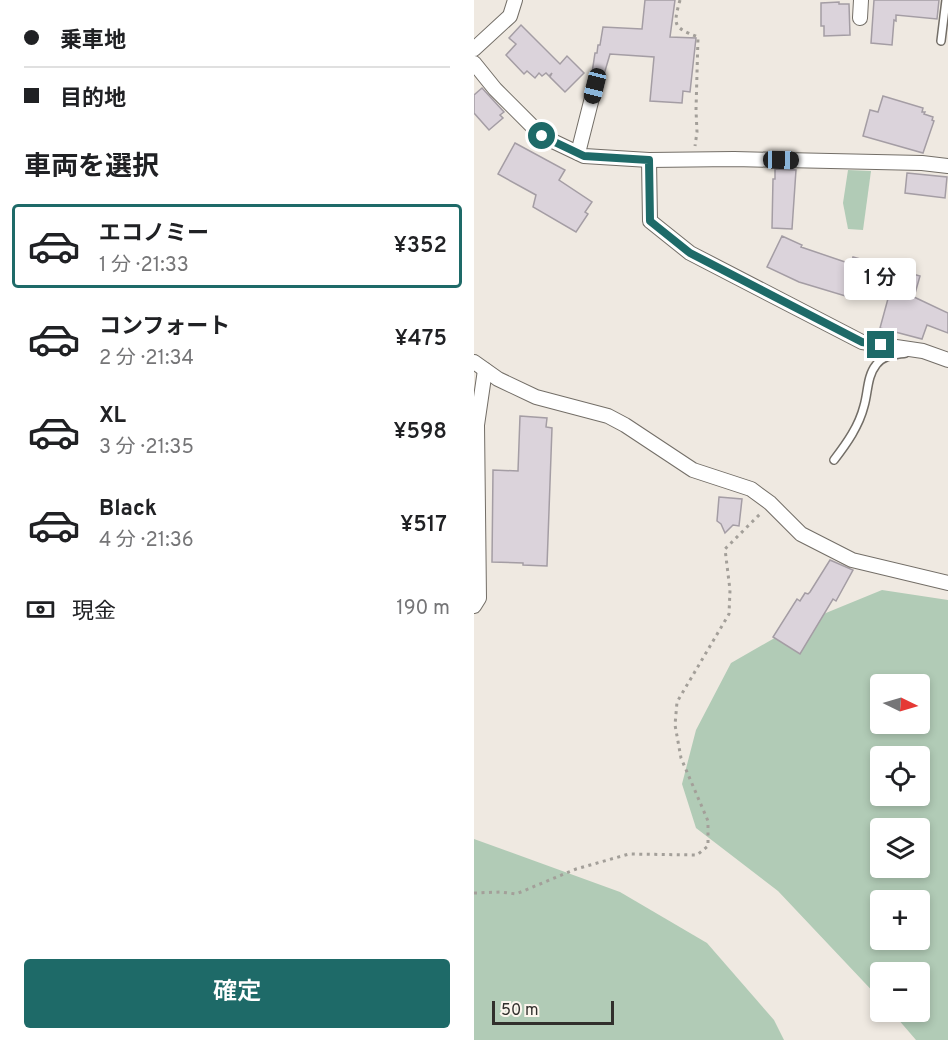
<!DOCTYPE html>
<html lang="ja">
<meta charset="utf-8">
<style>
body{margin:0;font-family:Overpass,"Noto Sans JP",sans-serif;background:#f2f2f2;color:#202124;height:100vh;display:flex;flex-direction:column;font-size:22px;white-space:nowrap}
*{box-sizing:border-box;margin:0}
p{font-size:20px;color:#757577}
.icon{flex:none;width:33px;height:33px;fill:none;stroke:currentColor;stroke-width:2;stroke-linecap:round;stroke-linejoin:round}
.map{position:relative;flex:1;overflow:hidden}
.panel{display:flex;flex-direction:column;background:#fff;width:474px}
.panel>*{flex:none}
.hud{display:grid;align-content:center;height:132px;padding:0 24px;background:#fff}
.needle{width:39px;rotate:95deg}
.fabs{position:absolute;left:396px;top:674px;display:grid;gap:12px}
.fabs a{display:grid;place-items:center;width:60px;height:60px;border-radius:6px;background:#fff;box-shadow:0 3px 9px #0003;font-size:30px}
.scale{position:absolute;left:18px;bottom:15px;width:122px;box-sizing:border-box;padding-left:6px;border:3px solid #312f2c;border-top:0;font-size:16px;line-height:21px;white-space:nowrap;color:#312f2c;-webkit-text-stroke:4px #fdf6ee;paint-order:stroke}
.end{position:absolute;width:27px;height:27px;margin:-14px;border:8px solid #1e6a68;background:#fff;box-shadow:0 0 0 3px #fff}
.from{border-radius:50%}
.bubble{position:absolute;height:42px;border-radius:6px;background:#fff;box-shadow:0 3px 9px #0003;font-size:20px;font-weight:600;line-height:42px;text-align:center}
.car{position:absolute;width:18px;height:36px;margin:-18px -9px;border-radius:8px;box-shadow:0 0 4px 2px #0007;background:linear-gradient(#222 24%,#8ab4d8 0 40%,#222 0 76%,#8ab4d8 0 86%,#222 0)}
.hud b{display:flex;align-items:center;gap:21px;height:57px;font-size:22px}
.hud b+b{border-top:2px solid #e0e0e0}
.hud i{width:15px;height:15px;background:#202124}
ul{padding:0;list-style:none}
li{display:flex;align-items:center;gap:18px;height:84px;margin:0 12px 9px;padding:0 12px;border:3px solid transparent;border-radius:6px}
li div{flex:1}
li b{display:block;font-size:22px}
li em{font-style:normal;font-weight:600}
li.selected{border-color:#1e6a68}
li>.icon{width:54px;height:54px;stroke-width:1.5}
h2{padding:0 24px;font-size:27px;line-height:72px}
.pay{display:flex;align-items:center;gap:15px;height:66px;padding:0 24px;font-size:22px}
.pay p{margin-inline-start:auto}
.cta{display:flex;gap:12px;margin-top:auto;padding:12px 24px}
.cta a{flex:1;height:69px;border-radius:6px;background:#1e6a68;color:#fff;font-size:24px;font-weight:600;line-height:69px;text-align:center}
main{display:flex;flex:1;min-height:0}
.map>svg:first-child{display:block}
.green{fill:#b1cbb6;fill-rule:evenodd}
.building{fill:#dbd3db;stroke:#a49da4;stroke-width:1.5}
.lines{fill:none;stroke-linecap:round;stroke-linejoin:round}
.service-casing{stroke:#736e67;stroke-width:10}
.minor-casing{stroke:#736e67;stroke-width:16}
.path{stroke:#a39f99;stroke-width:3;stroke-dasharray:3 4.5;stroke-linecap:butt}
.service{stroke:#fff;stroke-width:7}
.minor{stroke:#fff;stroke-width:14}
.route{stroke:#1e6a68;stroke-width:8}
</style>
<main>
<section class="panel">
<div class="hud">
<b><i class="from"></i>乗車地</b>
<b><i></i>目的地</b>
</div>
<h2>車両を選択</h2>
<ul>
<li class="selected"><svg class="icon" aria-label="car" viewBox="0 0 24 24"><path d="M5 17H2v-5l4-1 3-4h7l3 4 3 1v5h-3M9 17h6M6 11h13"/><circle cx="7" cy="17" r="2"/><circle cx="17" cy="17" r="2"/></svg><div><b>エコノミー</b><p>1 分 · 21:33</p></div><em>¥352</em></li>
<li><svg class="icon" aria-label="car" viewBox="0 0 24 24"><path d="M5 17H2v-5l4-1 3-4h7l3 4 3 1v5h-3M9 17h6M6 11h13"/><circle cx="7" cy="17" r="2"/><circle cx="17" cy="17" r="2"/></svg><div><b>コンフォート</b><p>2 分 · 21:34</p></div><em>¥475</em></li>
<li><svg class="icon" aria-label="car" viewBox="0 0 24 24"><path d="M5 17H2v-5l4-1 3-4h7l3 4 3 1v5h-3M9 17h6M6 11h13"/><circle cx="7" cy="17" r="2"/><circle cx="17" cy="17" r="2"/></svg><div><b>XL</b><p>3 分 · 21:35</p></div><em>¥598</em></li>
<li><svg class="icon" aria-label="car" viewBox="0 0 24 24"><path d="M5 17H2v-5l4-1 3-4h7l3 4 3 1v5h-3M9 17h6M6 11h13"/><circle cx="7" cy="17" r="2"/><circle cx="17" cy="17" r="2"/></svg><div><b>Black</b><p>4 分 · 21:36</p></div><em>¥517</em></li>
</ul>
<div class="pay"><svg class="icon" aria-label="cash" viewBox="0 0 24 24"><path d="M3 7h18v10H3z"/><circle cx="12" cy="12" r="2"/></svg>現金<p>190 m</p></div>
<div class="cta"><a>確定</a></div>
</section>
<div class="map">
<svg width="474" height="1040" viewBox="0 0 474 1040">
<rect width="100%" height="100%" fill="#efe9e1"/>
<!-- green -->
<g class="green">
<path d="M 374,170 L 397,171 L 389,230 L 374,229 L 369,203 Z"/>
<path d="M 408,590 L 474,600 L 474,1040 L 442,1040 L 417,1011 L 446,1011 L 446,972 L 406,972 L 406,999 L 304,891 L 222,828 L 208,784 L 222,730 L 257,663 L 325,624 ZM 406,684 L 446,684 L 446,723 L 406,723 ZM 406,756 L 446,756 L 446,795 L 406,795 ZM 406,828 L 446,828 L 446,867 L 406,867 ZM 406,900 L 446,900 L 446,939 L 406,939 Z"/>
<path d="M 0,839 L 146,892 L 233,943 L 300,1020 L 310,1040 L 0,1040 Z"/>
</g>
<!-- building -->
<g class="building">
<path d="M 171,0 L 201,0 L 196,37 L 222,38 L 216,92 L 209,91 L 208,103 L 176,101 L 180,57 L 136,54 L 129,78 L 124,77 L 124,73 L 118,73 L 121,53 L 123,53 L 124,45 L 126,45 L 129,27 L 168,29 Z"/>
<path d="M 400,0 L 465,0 L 463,19 L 422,15 L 422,21 L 420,20 L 418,45 L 397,43 Z"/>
<path d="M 365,2 L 365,4 L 375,4 L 376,35 L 350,36 L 350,26 L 347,26 L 347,3 Z"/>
<path d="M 47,25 L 86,64 L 93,56 L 110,73 L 91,92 L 76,77 L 78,73 L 75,76 L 72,73 L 68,76 L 65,73 L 61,78 L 53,71 L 50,74 L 32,55 L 42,44 L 35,38 Z"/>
<path d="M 8,88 L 30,112 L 26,115 L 29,118 L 15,130 L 0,113 L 0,95 Z"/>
<path d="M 409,96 L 449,108 L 448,112 L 451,112 L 450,114 L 459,117 L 458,120 L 460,121 L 449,153 L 389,136 L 396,110 L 404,112 Z"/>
<path d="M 41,143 L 91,170 L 85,180 L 118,202 L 111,212 L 114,214 L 102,232 L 59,207 L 62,195 L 24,174 Z"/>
<path d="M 301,169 L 322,170 L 318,229 L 298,228 L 299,179 L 301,179 Z"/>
<path d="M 433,173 L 473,177 L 471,198 L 431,193 Z"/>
<path d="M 308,236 L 328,245 L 327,247 L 377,264 L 379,257 L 446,276 L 440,297 L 474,313 L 474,333 L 453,325 L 448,339 L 406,328 L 415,295 L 407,293 L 409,287 L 385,281 L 381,297 L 378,298 L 325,282 L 293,267 Z"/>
<path d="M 46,416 L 73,418 L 72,427 L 78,428 L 73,566 L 49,565 L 49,563 L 18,562 L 19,470 L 44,471 Z"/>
<path d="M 245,497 L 268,499 L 265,526 L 259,525 L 251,533 L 247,524 L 243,521 Z"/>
<path d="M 356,560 L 379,570 L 362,601 L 359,599 L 326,654 L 299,637 L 323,599 L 326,601 L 331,593 L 334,594 L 336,592 Z"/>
</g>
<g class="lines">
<defs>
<g id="service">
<path d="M 467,41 L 472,0"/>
<path d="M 360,460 C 373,443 385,426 390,406 C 394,393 393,376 402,365 C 409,355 421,355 432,353"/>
</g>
<g id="minor">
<path d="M 386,18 L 387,0"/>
<path d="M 0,49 L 36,16 L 41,0"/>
<path d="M 0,63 L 21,89 L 68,136 L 110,156 L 175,160 L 260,159 L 448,163 L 474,166"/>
<path d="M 104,153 L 121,86"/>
<path d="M 175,160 L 176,221 L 216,253 L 388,342 L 449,351 L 474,360"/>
<path d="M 0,362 L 24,379 L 62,397 L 134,416 L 151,425 L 219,470 L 277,489 L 296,503 L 327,534 L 378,560 L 474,583"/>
<path d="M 0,606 L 5,598 L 3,425 L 11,370"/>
</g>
</defs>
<!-- service casing -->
<use href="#service" class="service-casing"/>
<!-- minor casing -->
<use href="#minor" class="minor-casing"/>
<!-- path -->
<g class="path">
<path d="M 206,0 C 199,26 199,27 224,37 L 222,110 L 223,132 L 221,146"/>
<path d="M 0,893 L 27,892 L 42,894 L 102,869 L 155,854 L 223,855 L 234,846 L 234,821 L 207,758 L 201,725 L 203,702 L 255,614 L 256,590 L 251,549 L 287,513"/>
</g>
<!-- service -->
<use href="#service" class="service"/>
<!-- minor -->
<use href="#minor" class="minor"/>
</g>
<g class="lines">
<!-- route -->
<path class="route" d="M 68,136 L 110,156 L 175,160 L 176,221 L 216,253 L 388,342 L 407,345"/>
</g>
</svg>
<div class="fabs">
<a><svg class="needle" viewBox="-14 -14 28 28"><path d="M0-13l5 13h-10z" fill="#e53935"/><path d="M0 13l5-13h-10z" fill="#757577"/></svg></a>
<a><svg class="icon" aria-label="locate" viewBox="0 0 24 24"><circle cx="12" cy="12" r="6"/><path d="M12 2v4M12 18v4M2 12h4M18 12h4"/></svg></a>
<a><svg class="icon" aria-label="layers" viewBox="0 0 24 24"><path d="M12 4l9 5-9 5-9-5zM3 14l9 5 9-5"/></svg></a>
<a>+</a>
<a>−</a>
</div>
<div class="scale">50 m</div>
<i class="end from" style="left:68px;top:136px"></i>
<i class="end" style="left:407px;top:345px"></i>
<div class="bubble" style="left:370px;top:258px;width:72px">1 分</div>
<i class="car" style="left:121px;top:86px;rotate:194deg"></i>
<i class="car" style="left:307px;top:160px;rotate:91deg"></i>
</div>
</main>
